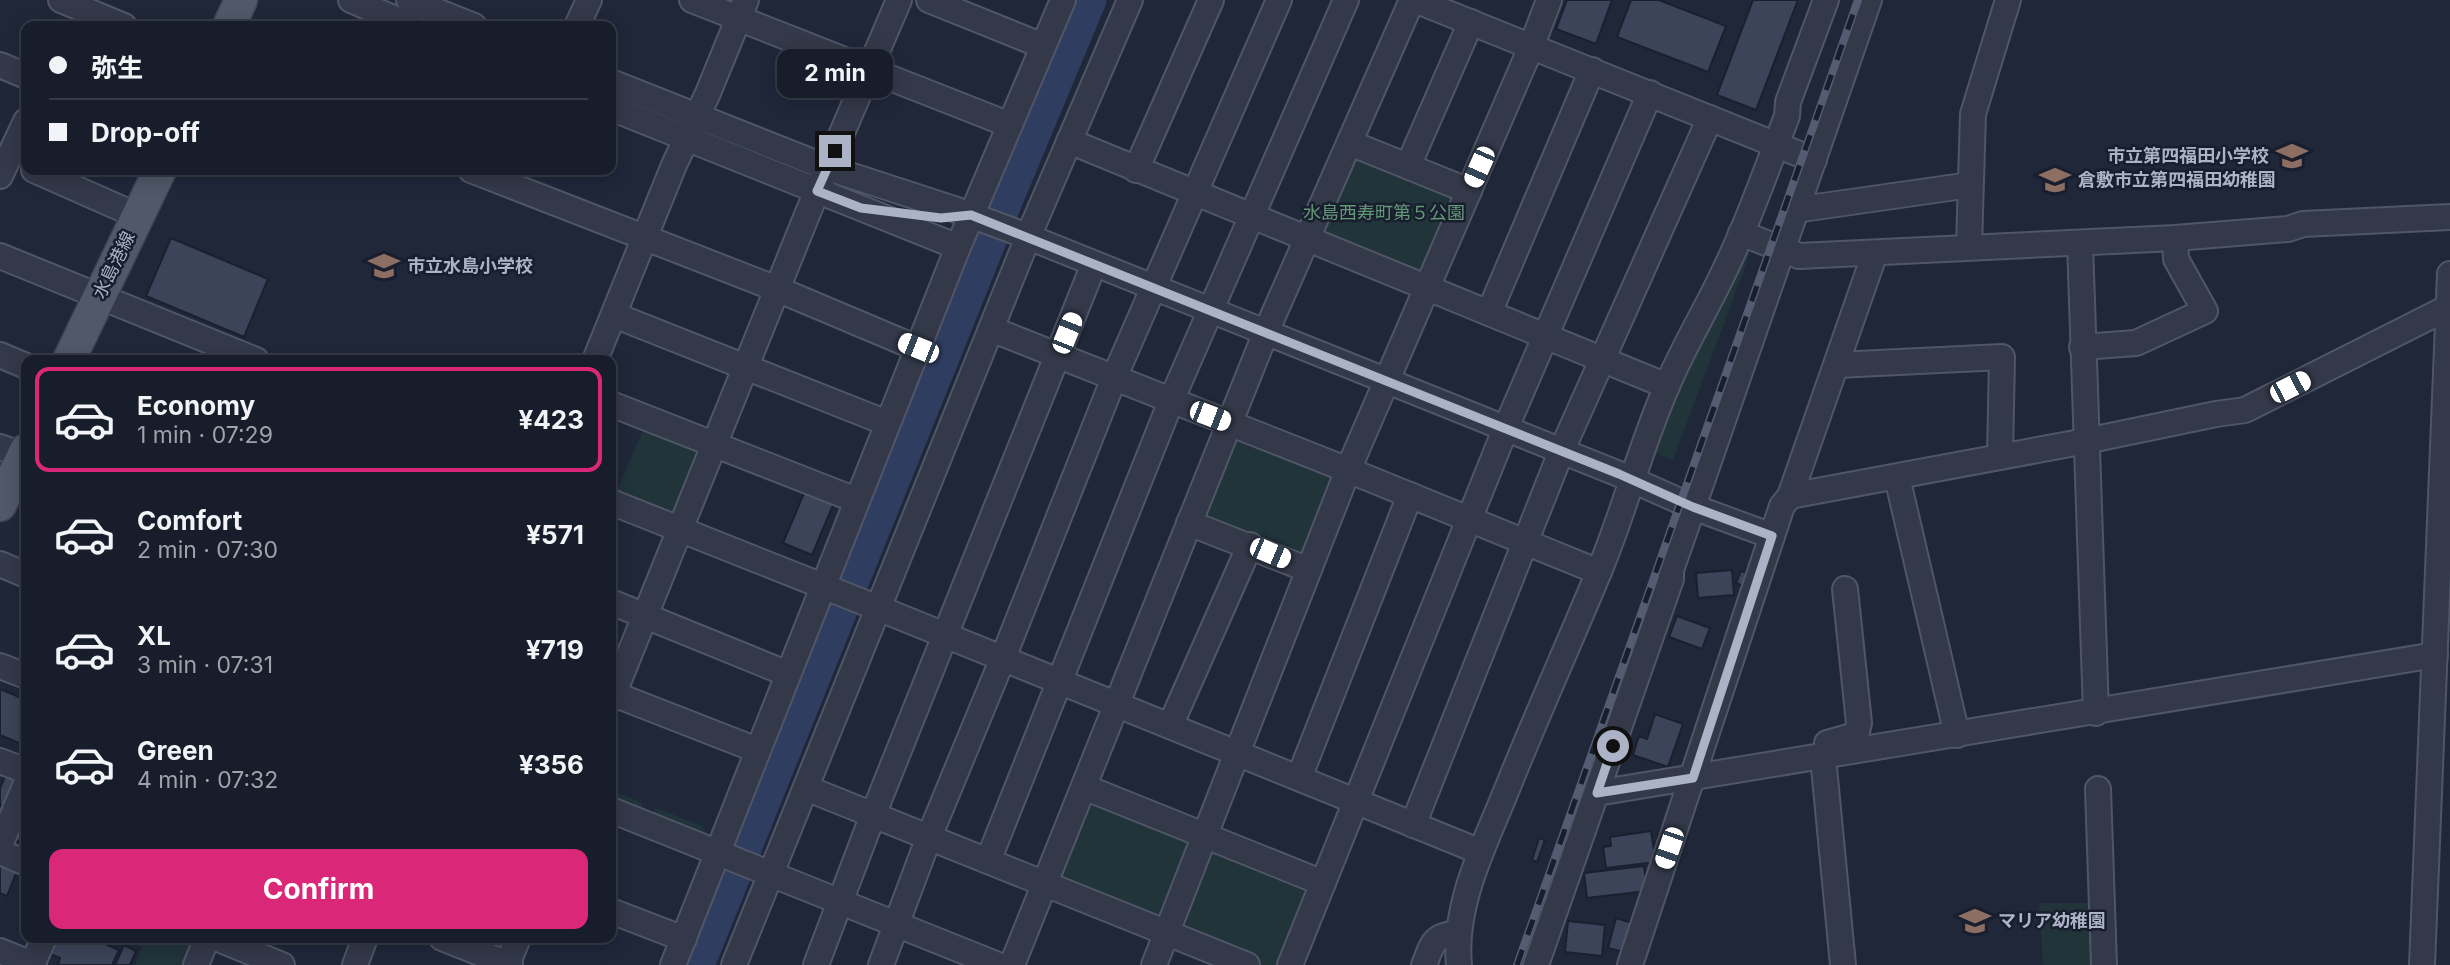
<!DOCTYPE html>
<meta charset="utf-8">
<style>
body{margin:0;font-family:Inter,"Noto Sans JP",sans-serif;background:#202633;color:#f1f3f6;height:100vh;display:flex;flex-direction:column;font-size:26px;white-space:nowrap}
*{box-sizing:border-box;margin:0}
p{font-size:23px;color:#9ea2a9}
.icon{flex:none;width:38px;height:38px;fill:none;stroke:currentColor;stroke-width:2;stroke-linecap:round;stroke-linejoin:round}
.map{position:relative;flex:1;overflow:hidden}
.details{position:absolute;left:21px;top:355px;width:595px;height:588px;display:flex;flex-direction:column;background:#171d2b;border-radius:14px;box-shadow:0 4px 18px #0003,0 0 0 2px #363b47}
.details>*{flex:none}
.top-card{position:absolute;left:21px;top:21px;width:595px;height:154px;border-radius:14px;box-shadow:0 4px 18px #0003,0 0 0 2px #363b47;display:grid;align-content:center;height:154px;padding:0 28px;background:#171d2b}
.end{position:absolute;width:32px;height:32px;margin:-16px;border:9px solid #adb3c6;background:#111;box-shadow:0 0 0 4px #111}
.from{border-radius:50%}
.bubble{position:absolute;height:49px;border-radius:14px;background:#171d2b;box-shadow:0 4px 18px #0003,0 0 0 2px #363b47;font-size:23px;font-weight:700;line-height:49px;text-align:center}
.car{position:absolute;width:21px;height:42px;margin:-21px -10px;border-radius:9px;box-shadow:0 0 5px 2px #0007;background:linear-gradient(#fff 24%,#345 0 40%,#fff 0 76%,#345 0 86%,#fff 0)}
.top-card b{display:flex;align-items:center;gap:24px;height:66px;font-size:26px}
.top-card b+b{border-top:2px solid #363b47}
.top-card i{width:18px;height:18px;background:#f1f3f6}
ul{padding:12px 0 0;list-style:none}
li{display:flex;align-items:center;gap:21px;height:105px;margin:0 14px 10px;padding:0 14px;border:4px solid transparent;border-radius:14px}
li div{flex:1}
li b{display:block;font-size:26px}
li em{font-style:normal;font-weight:700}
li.current{border-color:#db2777}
li>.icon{width:63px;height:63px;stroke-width:1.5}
.primary-button{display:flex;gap:14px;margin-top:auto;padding:14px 28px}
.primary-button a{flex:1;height:80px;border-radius:14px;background:#db2777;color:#fff;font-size:28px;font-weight:700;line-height:80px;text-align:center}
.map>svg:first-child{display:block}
.green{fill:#21343a}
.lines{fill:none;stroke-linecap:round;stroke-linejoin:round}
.stream{stroke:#2f3d60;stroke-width:5}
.river{stroke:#2f3d60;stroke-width:33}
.building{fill:#3b4459;stroke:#1a2030;stroke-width:2}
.minor-casing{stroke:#505667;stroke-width:28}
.major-casing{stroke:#3c4253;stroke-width:35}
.minor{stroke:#333949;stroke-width:24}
.major{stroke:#50586a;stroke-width:32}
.rail-casing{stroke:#545c71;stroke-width:8}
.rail{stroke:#181e2e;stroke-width:5;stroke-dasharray:16;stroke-linecap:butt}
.route{stroke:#adb3c6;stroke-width:9}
.labels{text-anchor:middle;stroke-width:5;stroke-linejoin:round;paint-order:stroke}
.poi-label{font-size:18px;font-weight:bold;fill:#adb3c6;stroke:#181e2e;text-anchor:start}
.park-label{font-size:18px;fill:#639877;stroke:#181e2e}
.street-label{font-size:18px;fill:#adb3c6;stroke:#181e2e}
</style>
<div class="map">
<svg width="2450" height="965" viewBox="0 0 2450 965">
<rect width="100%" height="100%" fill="#1f2739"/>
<!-- green -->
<g class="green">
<path d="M 1355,150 L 1455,192 L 1417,278 L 1316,236 Z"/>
<path d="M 1745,251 L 1750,254 L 1673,460 L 1651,451 L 1672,393 Z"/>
<path d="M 646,423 L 706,446 L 676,517 L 616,493 Z"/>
<path d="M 1235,431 L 1335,476 L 1302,560 L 1198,518 Z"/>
<path d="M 611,790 L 641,802 L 643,808 L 642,810 L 611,800 Z"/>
<path d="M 1088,795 L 1191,837 L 1156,922 L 1055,883 Z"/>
<path d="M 655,809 L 659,809 L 703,826 L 705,832 L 694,834 L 653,815 Z"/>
<path d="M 1213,846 L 1313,883 L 1281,965 L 1261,965 L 1180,932 Z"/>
<path d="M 2039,903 L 2096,903 L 2099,965 L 2043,965 Z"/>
<path d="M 127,938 L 195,938 L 184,965 L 135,965 L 142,947 L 126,940 Z"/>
</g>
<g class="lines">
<!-- stream -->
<g class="stream">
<path d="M 1007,222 L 1103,0"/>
<path d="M 858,592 L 1002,235"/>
<path d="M 753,859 L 853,605"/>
<path d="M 711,965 L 748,872"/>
</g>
<!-- river -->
<path class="river" d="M 698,965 L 1004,206 L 1090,0"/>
</g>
<!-- building -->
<g class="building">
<path d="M 1567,0 L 1612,0 L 1596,44 L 1556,29 Z"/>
<path d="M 1631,0 L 1659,0 L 1726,26 L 1708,72 L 1617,37 Z"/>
<path d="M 1753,0 L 1798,0 L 1756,110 L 1717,95 Z"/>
<path d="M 171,238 L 268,279 L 244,337 L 146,296 Z"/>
<path d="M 807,486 L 836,498 L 812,555 L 783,543 Z"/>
<path d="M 1732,570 L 1734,595 L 1698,598 L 1696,573 Z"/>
<path d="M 1741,571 L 1750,574 L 1745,587 L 1736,583 Z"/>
<path d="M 1677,616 L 1710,628 L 1702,649 L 1669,637 Z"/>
<path d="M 0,689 L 26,700 L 26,746 L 0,735 Z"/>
<path d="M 1655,714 L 1683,724 L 1668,767 L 1633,755 L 1639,736 L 1647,739 Z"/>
<path d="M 6,774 L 23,782 L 12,810 L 0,805 L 0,789 Z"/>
<path d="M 21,818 L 26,820 L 26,844 L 12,838 Z"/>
<path d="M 1651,831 L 1656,862 L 1606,868 L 1603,847 L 1611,846 L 1610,837 Z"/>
<path d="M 1539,838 L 1545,840 L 1537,862 L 1532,860 Z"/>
<path d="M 0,860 L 19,866 L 7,896 L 0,893 Z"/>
<path d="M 1644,866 L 1647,891 L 1587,898 L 1584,873 Z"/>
<path d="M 26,879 L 26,898 L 19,895 Z"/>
<path d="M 1616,918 L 1632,923 L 1624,952 L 1608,948 Z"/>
<path d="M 1568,921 L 1605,925 L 1602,956 L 1565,952 Z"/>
<path d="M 52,938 L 91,938 L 119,950 L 112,965 L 60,965 L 58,964 L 60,958 L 46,952 Z"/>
<path d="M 124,945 L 136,951 L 130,965 L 115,965 Z"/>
</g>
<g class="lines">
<defs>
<g id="minor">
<path d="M 61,0 L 124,26"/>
<path d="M 351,0 L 412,26"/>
<path d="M 409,0 L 474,26"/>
<path d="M 692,0 L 1010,125"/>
<path d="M 929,0 L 1043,46"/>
<path d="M 1415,0 L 1814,160"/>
<path d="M 577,26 L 589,0"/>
<path d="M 0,65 L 26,76"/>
<path d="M 611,82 L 828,168 L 954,209 L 1011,230 L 1619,474 L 1693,507 L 1772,536"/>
<path d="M 611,108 L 958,247"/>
<path d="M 1069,141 L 1667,386"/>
<path d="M 1350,143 L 1469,191"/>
<path d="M 1408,166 L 1471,22"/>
<path d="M 34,170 L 138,216"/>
<path d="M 471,170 L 777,289 L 917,348"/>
<path d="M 1136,170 L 1211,0"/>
<path d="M 0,176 L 26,121"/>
<path d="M 1795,210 L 1970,185"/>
<path d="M 1741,233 L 1799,256 L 2175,238 L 2288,229 L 2303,224 L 2450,217"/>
<path d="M 2080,243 L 2096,713"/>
<path d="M 1969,247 L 1973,114 L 2008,0"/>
<path d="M 0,256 L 256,360"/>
<path d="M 1489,313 L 1592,70"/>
<path d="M 614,315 L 887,423"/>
<path d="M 991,329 L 1348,470 L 1599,572"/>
<path d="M 2082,347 L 2136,343 L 2205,311 L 2176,259 L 2175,238"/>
<path d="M 0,355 L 26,366"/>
<path d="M 595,360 L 674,165 L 708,93 L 746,0"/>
<path d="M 1837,365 L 2002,357 L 2000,457"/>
<path d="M 611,404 L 856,500"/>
<path d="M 0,447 L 26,456"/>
<path d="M 1897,477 L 1957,735"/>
<path d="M 1790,496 L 2086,441 L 2216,414 L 2245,410 L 2449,307"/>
<path d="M 611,502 L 878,608 L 1481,852"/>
<path d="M 1189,523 L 1309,570"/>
<path d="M 0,564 L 26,575"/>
<path d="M 611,602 L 788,674"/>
<path d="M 0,666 L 26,676"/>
<path d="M 611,693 L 757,750"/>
<path d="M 611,700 L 809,210 L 899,0"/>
<path d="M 1170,726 L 1250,545"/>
<path d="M 1828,749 L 1827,743 L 1852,736 L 1857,732 L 1859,723 L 1845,589"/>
<path d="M 1823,757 L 1843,965"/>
<path d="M 0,761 L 26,771"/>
<path d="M 1299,778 L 1410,495"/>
<path d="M 1084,787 L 1323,883"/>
<path d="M 806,788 L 1247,965"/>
<path d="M 2098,789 L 2104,965"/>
<path d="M 1597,793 L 2435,655"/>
<path d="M 611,810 L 998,965"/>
<path d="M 1413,825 L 1561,452 L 1710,118"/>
<path d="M 0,845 L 26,784"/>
<path d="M 0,852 L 26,863"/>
<path d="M 988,861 L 1171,401 L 1346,0"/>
<path d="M 611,911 L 684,939"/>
<path d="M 216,938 L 282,965"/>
<path d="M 442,938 L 510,965"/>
<path d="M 0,951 L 34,965"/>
<path d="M 32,965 L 44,938"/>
<path d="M 196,965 L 207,938"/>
<path d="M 355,965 L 365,938"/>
<path d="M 507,965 L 518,938"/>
<path d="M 673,965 L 958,247 L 1063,0"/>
<path d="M 734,965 L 1028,237 L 1130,0"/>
<path d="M 816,965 L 873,815 L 1094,264"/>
<path d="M 881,965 L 929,837 L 1003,658 L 1114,378 L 1279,0"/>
<path d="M 1012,965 L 1266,332 L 1412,0"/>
<path d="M 1154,965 L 1348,470 L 1532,45 L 1549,0"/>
<path d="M 1290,965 L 1505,430 L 1650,93"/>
<path d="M 1424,965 C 1433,943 1432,936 1458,933"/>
<path d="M 1459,965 C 1453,904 1485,844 1507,789 C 1536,717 1568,646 1598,574 C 1624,513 1640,447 1667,386 C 1682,350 1702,317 1719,282 C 1746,228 1766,171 1787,116 L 1788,102 L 1826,0"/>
<path d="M 1536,965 L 1671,579 L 1671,570 L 1693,507 L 1869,0"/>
<path d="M 1630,965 L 1772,536 L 1782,506 L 1790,496 L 1875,253"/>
<path d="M 2422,965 L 2450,274"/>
</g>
<g id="major">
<path d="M 229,26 L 241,0"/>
<path d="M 69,360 L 160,170"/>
<path d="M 0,505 L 26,450"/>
</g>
</defs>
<!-- minor casing -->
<use href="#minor" class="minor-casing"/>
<!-- major casing -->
<use href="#major" class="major-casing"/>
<!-- minor -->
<use href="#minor" class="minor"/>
<!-- major -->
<use href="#major" class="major"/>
<defs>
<path id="rail" d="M 1517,965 L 1858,0"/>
</defs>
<!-- rail casing -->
<use href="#rail" class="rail-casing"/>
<!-- rail -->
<use href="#rail" class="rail"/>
</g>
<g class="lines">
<!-- route -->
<path class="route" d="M 835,151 L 817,191 L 861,208 L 941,218 L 971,215 L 1619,474 L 1693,507 L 1772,536 L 1693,778 L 1597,793 L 1613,746"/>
</g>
<!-- icons -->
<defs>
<symbol id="school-bare" viewBox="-9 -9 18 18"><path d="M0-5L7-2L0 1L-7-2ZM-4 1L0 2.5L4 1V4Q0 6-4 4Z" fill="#8d6e63" stroke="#181e2e" stroke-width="2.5" paint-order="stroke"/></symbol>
</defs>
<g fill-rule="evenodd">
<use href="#school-bare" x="2270" y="134" width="44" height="44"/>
<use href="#school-bare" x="2033" y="158" width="44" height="44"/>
<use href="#school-bare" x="362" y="244" width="44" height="44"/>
<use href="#school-bare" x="1953" y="899" width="44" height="44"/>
</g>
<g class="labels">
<!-- poi labels -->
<g class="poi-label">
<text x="2269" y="162" text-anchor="end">市立第四福田小学校</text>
<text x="2078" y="186">倉敷市立第四福田幼稚園</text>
<text x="407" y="272">市立水島小学校</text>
<text x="1998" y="927">マリア幼稚園</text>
</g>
<!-- park labels -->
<g class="park-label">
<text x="1384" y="219">水島西寿町第５公園</text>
</g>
<!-- street labels -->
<g class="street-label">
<text transform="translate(114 265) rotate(-64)" y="6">水島港線</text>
</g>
</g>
</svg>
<i class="end from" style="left:1613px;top:746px"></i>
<i class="end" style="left:835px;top:151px"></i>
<div class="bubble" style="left:777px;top:49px;width:116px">2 min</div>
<i class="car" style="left:1479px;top:167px;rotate:204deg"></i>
<i class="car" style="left:1067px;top:333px;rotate:22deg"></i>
<i class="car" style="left:918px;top:348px;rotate:292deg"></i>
<i class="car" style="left:2290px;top:387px;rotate:63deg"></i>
<i class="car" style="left:1210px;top:416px;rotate:111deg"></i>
<i class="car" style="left:1270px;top:553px;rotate:113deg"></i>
<i class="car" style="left:1669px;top:848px;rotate:199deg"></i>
<div class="top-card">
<b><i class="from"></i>弥生</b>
<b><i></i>Drop-off</b>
</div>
<section class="details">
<ul>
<li class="current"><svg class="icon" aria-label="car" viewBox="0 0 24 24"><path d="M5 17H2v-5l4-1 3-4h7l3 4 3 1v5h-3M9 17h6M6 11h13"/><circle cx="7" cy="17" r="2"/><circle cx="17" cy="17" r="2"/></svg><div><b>Economy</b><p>1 min · 07:29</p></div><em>¥423</em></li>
<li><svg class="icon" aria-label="car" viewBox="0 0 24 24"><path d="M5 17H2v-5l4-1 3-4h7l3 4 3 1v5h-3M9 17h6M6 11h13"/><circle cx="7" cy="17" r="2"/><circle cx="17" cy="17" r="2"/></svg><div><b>Comfort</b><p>2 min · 07:30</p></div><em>¥571</em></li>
<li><svg class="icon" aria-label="car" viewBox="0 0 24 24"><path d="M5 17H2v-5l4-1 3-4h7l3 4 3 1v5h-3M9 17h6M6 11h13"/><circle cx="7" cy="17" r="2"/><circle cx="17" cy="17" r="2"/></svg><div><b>XL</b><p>3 min · 07:31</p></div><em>¥719</em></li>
<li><svg class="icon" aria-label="car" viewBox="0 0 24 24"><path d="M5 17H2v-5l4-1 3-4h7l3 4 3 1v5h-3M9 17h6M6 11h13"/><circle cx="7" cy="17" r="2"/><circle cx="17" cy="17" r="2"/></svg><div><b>Green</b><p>4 min · 07:32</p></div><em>¥356</em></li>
</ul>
<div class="primary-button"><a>Confirm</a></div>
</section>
</div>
